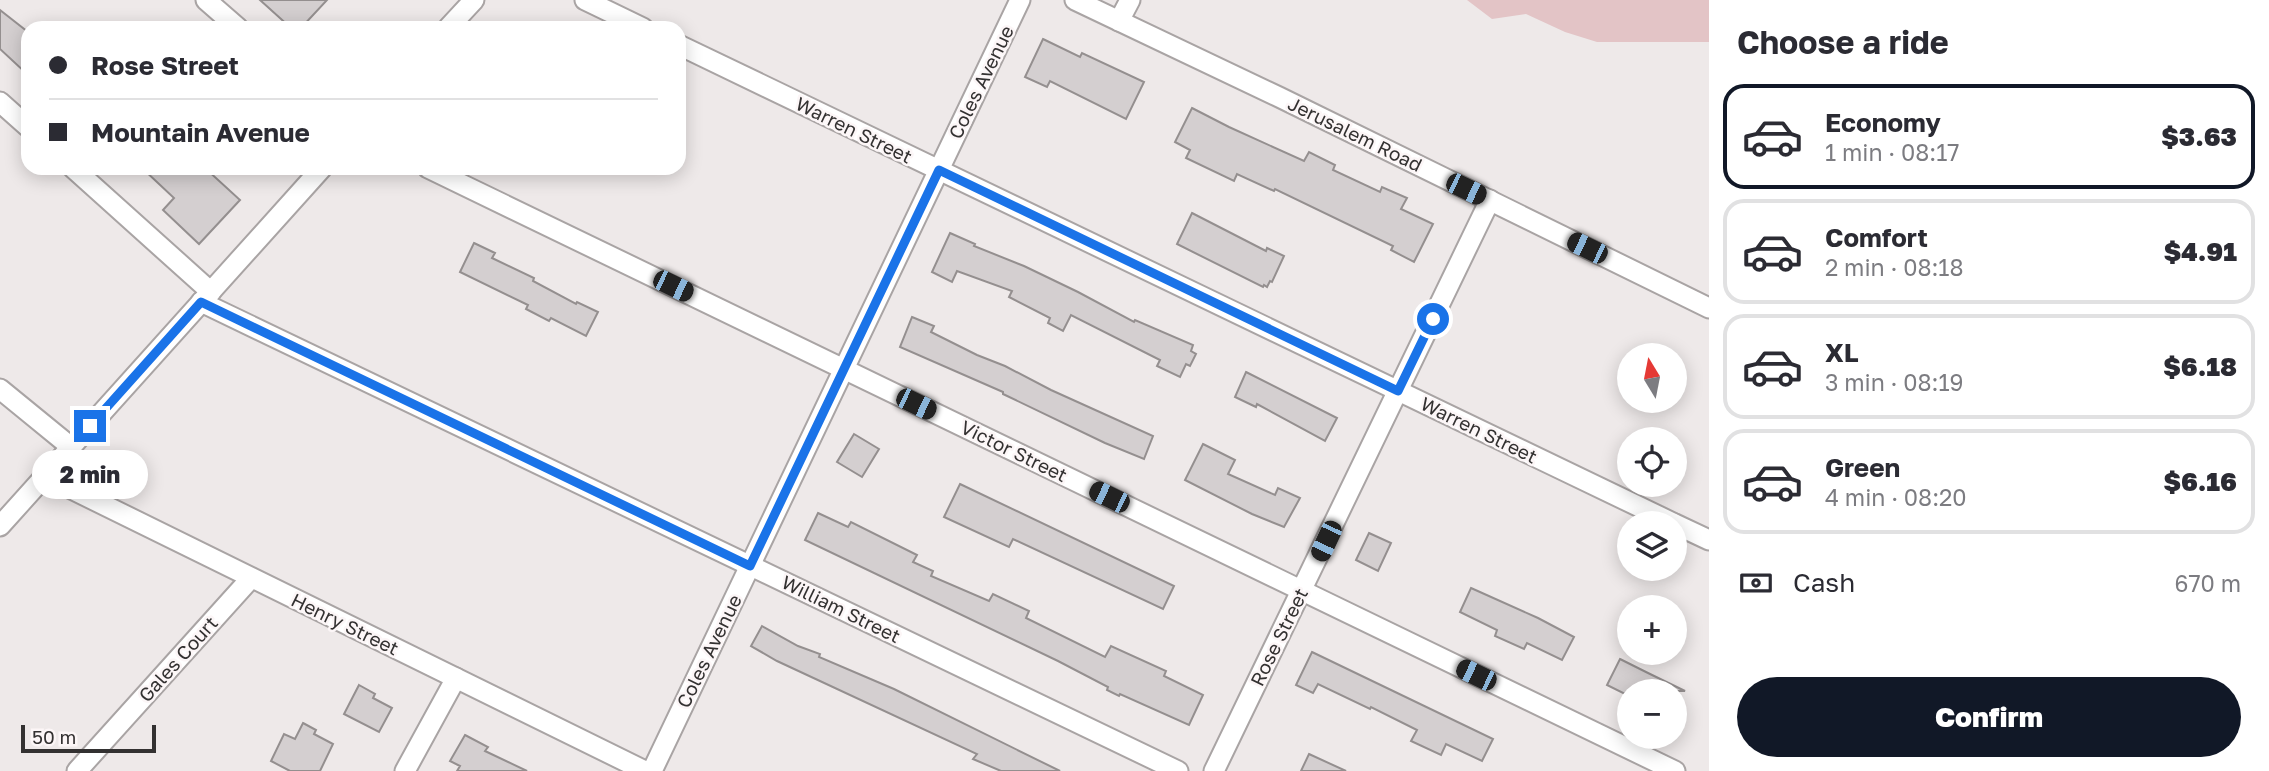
<!DOCTYPE html>
<meta charset="utf-8">
<style>
body{margin:0;font-family:"Golos Text",sans-serif;background:#f7f7f7;color:#2b2b33;height:100vh;display:flex;flex-direction:column;font-size:26px;white-space:nowrap}
*{box-sizing:border-box;margin:0}
p{font-size:23px;color:#7c7c81}
.icon{flex:none;width:38px;height:38px;fill:none;stroke:currentColor;stroke-width:2;stroke-linecap:round;stroke-linejoin:round}
.map{position:relative;flex:1;overflow:hidden}
.side{display:flex;flex-direction:column;background:#fff;width:560px}
.side>*{flex:none}
.banner{position:absolute;left:21px;top:21px;width:665px;height:154px;border-radius:21px;box-shadow:0 4px 18px #0003;display:grid;align-content:center;height:154px;padding:0 28px;background:#fff}
.needle{width:46px;rotate:350deg}
.buttons{position:absolute;left:1617px;top:343px;display:grid;gap:14px}
.buttons a{display:grid;place-items:center;width:70px;height:70px;border-radius:50%;background:#fff;box-shadow:0 4px 18px #0003;font-size:35px}
.scale{position:absolute;left:21px;bottom:18px;width:135px;box-sizing:border-box;padding-left:7px;border:4px solid #333131;border-top:0;font-size:19px;line-height:24px;white-space:nowrap;color:#333131;-webkit-text-stroke:5px #fcf6f7;paint-order:stroke}
.end{position:absolute;width:32px;height:32px;margin:-16px;border:9px solid #1a73e8;background:#fff;box-shadow:0 0 0 4px #fff}
.from{border-radius:50%}
.bubble{position:absolute;height:49px;border-radius:24px;background:#fff;box-shadow:0 4px 18px #0003;font-size:23px;font-weight:800;line-height:49px;text-align:center}
.car{position:absolute;width:21px;height:42px;margin:-21px -10px;border-radius:9px;box-shadow:0 0 5px 2px #0007;background:linear-gradient(#222 24%,#8ab4d8 0 40%,#222 0 76%,#8ab4d8 0 86%,#222 0)}
.banner b{display:flex;align-items:center;gap:24px;height:66px;font-size:26px}
.banner b+b{border-top:2px solid #e1e1e2}
.banner i{width:18px;height:18px;background:#2b2b33}
ul{padding:0;list-style:none}
li{display:flex;align-items:center;gap:21px;height:105px;margin:0 14px 10px;padding:0 14px;border:4px solid #e1e1e2;border-radius:21px}
li div{flex:1}
li b{display:block;font-size:26px}
li em{font-style:normal;font-weight:800}
li.on{border-color:#111827}
li>.icon{width:63px;height:63px;stroke-width:1.5}
h2{padding:0 28px;font-size:32px;line-height:84px}
.pay{display:flex;align-items:center;gap:18px;height:77px;padding:0 28px;font-size:26px}
.pay p{margin-inline-start:auto}
.cta{display:flex;gap:14px;margin-top:auto;padding:14px 28px}
.cta a{flex:1;height:80px;border-radius:42px;background:#111827;color:#fff;font-size:28px;font-weight:800;line-height:80px;text-align:center}
main{display:flex;flex:1;min-height:0}
.map>svg:first-child{display:block}
.green{fill:#e3c4c6}
.building{fill:#d4cfd0;stroke:#948f8f;stroke-width:2}
.lines{fill:none;stroke-linecap:round;stroke-linejoin:round}
.minor-casing{stroke:#a9a4a4;stroke-width:23}
.minor{stroke:#fff;stroke-width:19}
.route{stroke:#1a73e8;stroke-width:9}
.labels{text-anchor:middle;stroke-width:5;stroke-linejoin:round;paint-order:stroke}
.street-label{font-size:19px;fill:#333131;stroke:#fcf6f7}
</style>
<main>
<div class="map">
<svg width="1709" height="771" viewBox="0 0 1709 771">
<rect width="100%" height="100%" fill="#eee9e9"/>
<!-- green -->
<path class="green" d="M 1467,0 L 1709,0 L 1709,42 L 1597,42 L 1565,32 L 1526,14 L 1492,19 Z"/>
<!-- building -->
<g class="building">
<path d="M 260,0 L 327,0 L 301,28 L 291,28 Z"/>
<path d="M 0,10 L 28,32 L 28,75 L 0,49 Z"/>
<path d="M 1043,39 L 1080,57 L 1082,53 L 1144,82 L 1126,119 L 1050,81 L 1047,87 L 1025,77 Z"/>
<path d="M 1192,108 L 1229,127 L 1304,161 L 1309,152 L 1335,165 L 1333,170 L 1380,192 L 1382,187 L 1407,198 L 1401,209 L 1433,224 L 1414,262 L 1391,250 L 1393,246 L 1275,189 L 1274,191 L 1237,174 L 1234,181 L 1186,158 L 1190,150 L 1175,142 Z"/>
<path d="M 142,168 L 205,168 L 240,200 L 199,244 L 163,210 L 174,198 Z"/>
<path d="M 1192,213 L 1266,251 L 1267,248 L 1284,256 L 1272,282 L 1270,281 L 1267,287 L 1264,285 L 1263,287 L 1177,244 Z"/>
<path d="M 950,233 L 975,244 L 974,246 L 1024,266 L 1078,292 L 1134,322 L 1135,320 L 1193,345 L 1191,351 L 1196,354 L 1190,366 L 1186,364 L 1180,377 L 1157,366 L 1160,360 L 1071,315 L 1063,331 L 1048,323 L 1050,318 L 1009,297 L 1012,291 L 957,271 L 952,282 L 932,272 Z"/>
<path d="M 474,243 L 495,253 L 492,258 L 534,278 L 533,281 L 576,304 L 577,302 L 598,312 L 586,336 L 551,318 L 549,321 L 526,309 L 528,305 L 460,272 Z"/>
<path d="M 912,317 L 934,326 L 931,332 L 977,355 L 1005,366 L 1051,390 L 1153,436 L 1144,459 L 1105,443 L 1003,394 L 1003,392 L 900,347 Z"/>
<path d="M 1246,372 L 1337,418 L 1325,441 L 1257,404 L 1256,407 L 1235,397 Z"/>
<path d="M 854,434 L 879,449 L 862,477 L 837,462 Z"/>
<path d="M 1203,444 L 1235,460 L 1228,474 L 1275,495 L 1278,488 L 1300,498 L 1284,527 L 1252,514 L 1185,480 Z"/>
<path d="M 960,484 L 1174,586 L 1163,609 L 1013,539 L 1009,547 L 944,517 Z"/>
<path d="M 818,513 L 848,527 L 851,522 L 917,555 L 913,562 L 933,571 L 931,576 L 989,601 L 993,594 L 1029,611 L 1026,618 L 1105,657 L 1111,646 L 1166,671 L 1164,676 L 1203,695 L 1189,725 L 1120,694 L 1119,696 L 1107,690 L 1108,687 L 1058,661 L 805,540 Z"/>
<path d="M 1369,533 L 1391,543 L 1378,571 L 1356,560 Z"/>
<path d="M 1471,588 L 1538,618 L 1574,637 L 1562,660 L 1527,643 L 1524,649 L 1495,636 L 1497,630 L 1460,612 Z"/>
<path d="M 762,626 L 798,646 L 820,654 L 819,657 L 894,689 L 1060,771 L 1001,771 L 973,759 L 977,754 L 777,661 L 751,646 Z"/>
<path d="M 1312,652 L 1493,739 L 1482,761 L 1446,744 L 1441,755 L 1411,741 L 1417,730 L 1371,707 L 1370,709 L 1318,684 L 1313,693 L 1296,685 Z"/>
<path d="M 1620,659 L 1648,673 L 1685,691 L 1629,691 L 1629,696 L 1607,685 Z"/>
<path d="M 359,685 L 375,694 L 373,698 L 392,708 L 379,732 L 344,714 Z"/>
<path d="M 303,723 L 316,730 L 314,734 L 333,744 L 320,771 L 290,771 L 271,761 L 284,734 L 295,739 Z"/>
<path d="M 465,735 L 488,747 L 485,751 L 527,771 L 457,771 L 460,766 L 450,761 Z"/>
<path d="M 1309,754 L 1346,771 L 1301,771 Z"/>
</g>
<g class="lines">
<defs>
<g id="minor">
<path d="M 206,0 L 238,28"/>
<path d="M 585,0 L 643,28"/>
<path d="M 1075,0 L 1279,97 L 1709,308"/>
<path d="M 1119,21 L 1130,0"/>
<path d="M 448,28 L 474,0"/>
<path d="M 679,45 L 1673,523"/>
<path d="M 0,102 L 28,127"/>
<path d="M 73,168 L 211,292"/>
<path d="M 428,168 L 1675,771"/>
<path d="M 201,302 L 1178,771"/>
<path d="M 0,389 L 71,447"/>
<path d="M 45,476 L 645,771"/>
<path d="M 1675,524 L 1709,540"/>
<path d="M 0,526 L 322,168"/>
<path d="M 77,771 L 251,578"/>
<path d="M 405,771 L 456,678"/>
<path d="M 652,771 L 1020,0"/>
<path d="M 1214,771 L 1490,200"/>
</g>
</defs>
<!-- minor casing -->
<use href="#minor" class="minor-casing"/>
<!-- minor -->
<use href="#minor" class="minor"/>
</g>
<g class="lines">
<!-- route -->
<path class="route" d="M 90,426 L 201,302 L 750,566 L 939,170 L 1398,391 L 1433,319"/>
</g>
<g class="labels">
<!-- street labels -->
<g class="street-label">
<text transform="translate(981 82) rotate(-64)" y="7">Coles Avenue</text>
<text transform="translate(854 130) rotate(26)" y="7">Warren Street</text>
<text transform="translate(1355 134) rotate(26)" y="7">Jerusalem Road</text>
<text transform="translate(1479 430) rotate(26)" y="7">Warren Street</text>
<text transform="translate(1014 451) rotate(26)" y="7">Victor Street</text>
<text transform="translate(841 609) rotate(26)" y="7">William Street</text>
<text transform="translate(345 624) rotate(26)" y="7">Henry Street</text>
<text transform="translate(1279 637) rotate(-64)" y="7">Rose Street</text>
<text transform="translate(709 651) rotate(-64)" y="7">Coles Avenue</text>
<text transform="translate(178 659) rotate(-48)" y="7">Gales Court</text>
</g>
</g>
</svg>
<div class="buttons">
<a><svg class="needle" viewBox="-14 -14 28 28"><path d="M0-13l5 13h-10z" fill="#e53935"/><path d="M0 13l5-13h-10z" fill="#7c7c81"/></svg></a>
<a><svg class="icon" aria-label="locate" viewBox="0 0 24 24"><circle cx="12" cy="12" r="6"/><path d="M12 2v4M12 18v4M2 12h4M18 12h4"/></svg></a>
<a><svg class="icon" aria-label="layers" viewBox="0 0 24 24"><path d="M12 4l9 5-9 5-9-5zM3 14l9 5 9-5"/></svg></a>
<a>+</a>
<a>−</a>
</div>
<div class="scale">50 m</div>
<i class="end from" style="left:1433px;top:319px"></i>
<i class="end" style="left:90px;top:426px"></i>
<div class="bubble" style="left:32px;top:450px;width:116px">2 min</div>
<i class="car" style="left:1466px;top:189px;rotate:116deg"></i>
<i class="car" style="left:1587px;top:248px;rotate:296deg"></i>
<i class="car" style="left:673px;top:286px;rotate:116deg"></i>
<i class="car" style="left:916px;top:404px;rotate:116deg"></i>
<i class="car" style="left:1109px;top:497px;rotate:296deg"></i>
<i class="car" style="left:1326px;top:541px;rotate:205deg"></i>
<i class="car" style="left:1476px;top:675px;rotate:296deg"></i>
<div class="banner">
<b><i class="from"></i>Rose Street</b>
<b><i></i>Mountain Avenue</b>
</div>
</div>
<section class="side">
<h2>Choose a ride</h2>
<ul>
<li class="on"><svg class="icon" aria-label="car" viewBox="0 0 24 24"><path d="M5 17H2v-5l4-1 3-4h7l3 4 3 1v5h-3M9 17h6M6 11h13"/><circle cx="7" cy="17" r="2"/><circle cx="17" cy="17" r="2"/></svg><div><b>Economy</b><p>1 min · 08:17</p></div><em>$3.63</em></li>
<li><svg class="icon" aria-label="car" viewBox="0 0 24 24"><path d="M5 17H2v-5l4-1 3-4h7l3 4 3 1v5h-3M9 17h6M6 11h13"/><circle cx="7" cy="17" r="2"/><circle cx="17" cy="17" r="2"/></svg><div><b>Comfort</b><p>2 min · 08:18</p></div><em>$4.91</em></li>
<li><svg class="icon" aria-label="car" viewBox="0 0 24 24"><path d="M5 17H2v-5l4-1 3-4h7l3 4 3 1v5h-3M9 17h6M6 11h13"/><circle cx="7" cy="17" r="2"/><circle cx="17" cy="17" r="2"/></svg><div><b>XL</b><p>3 min · 08:19</p></div><em>$6.18</em></li>
<li><svg class="icon" aria-label="car" viewBox="0 0 24 24"><path d="M5 17H2v-5l4-1 3-4h7l3 4 3 1v5h-3M9 17h6M6 11h13"/><circle cx="7" cy="17" r="2"/><circle cx="17" cy="17" r="2"/></svg><div><b>Green</b><p>4 min · 08:20</p></div><em>$6.16</em></li>
</ul>
<div class="pay"><svg class="icon" aria-label="cash" viewBox="0 0 24 24"><path d="M3 7h18v10H3z"/><circle cx="12" cy="12" r="2"/></svg>Cash<p>670 m</p></div>
<div class="cta"><a>Confirm</a></div>
</section>
</main>
